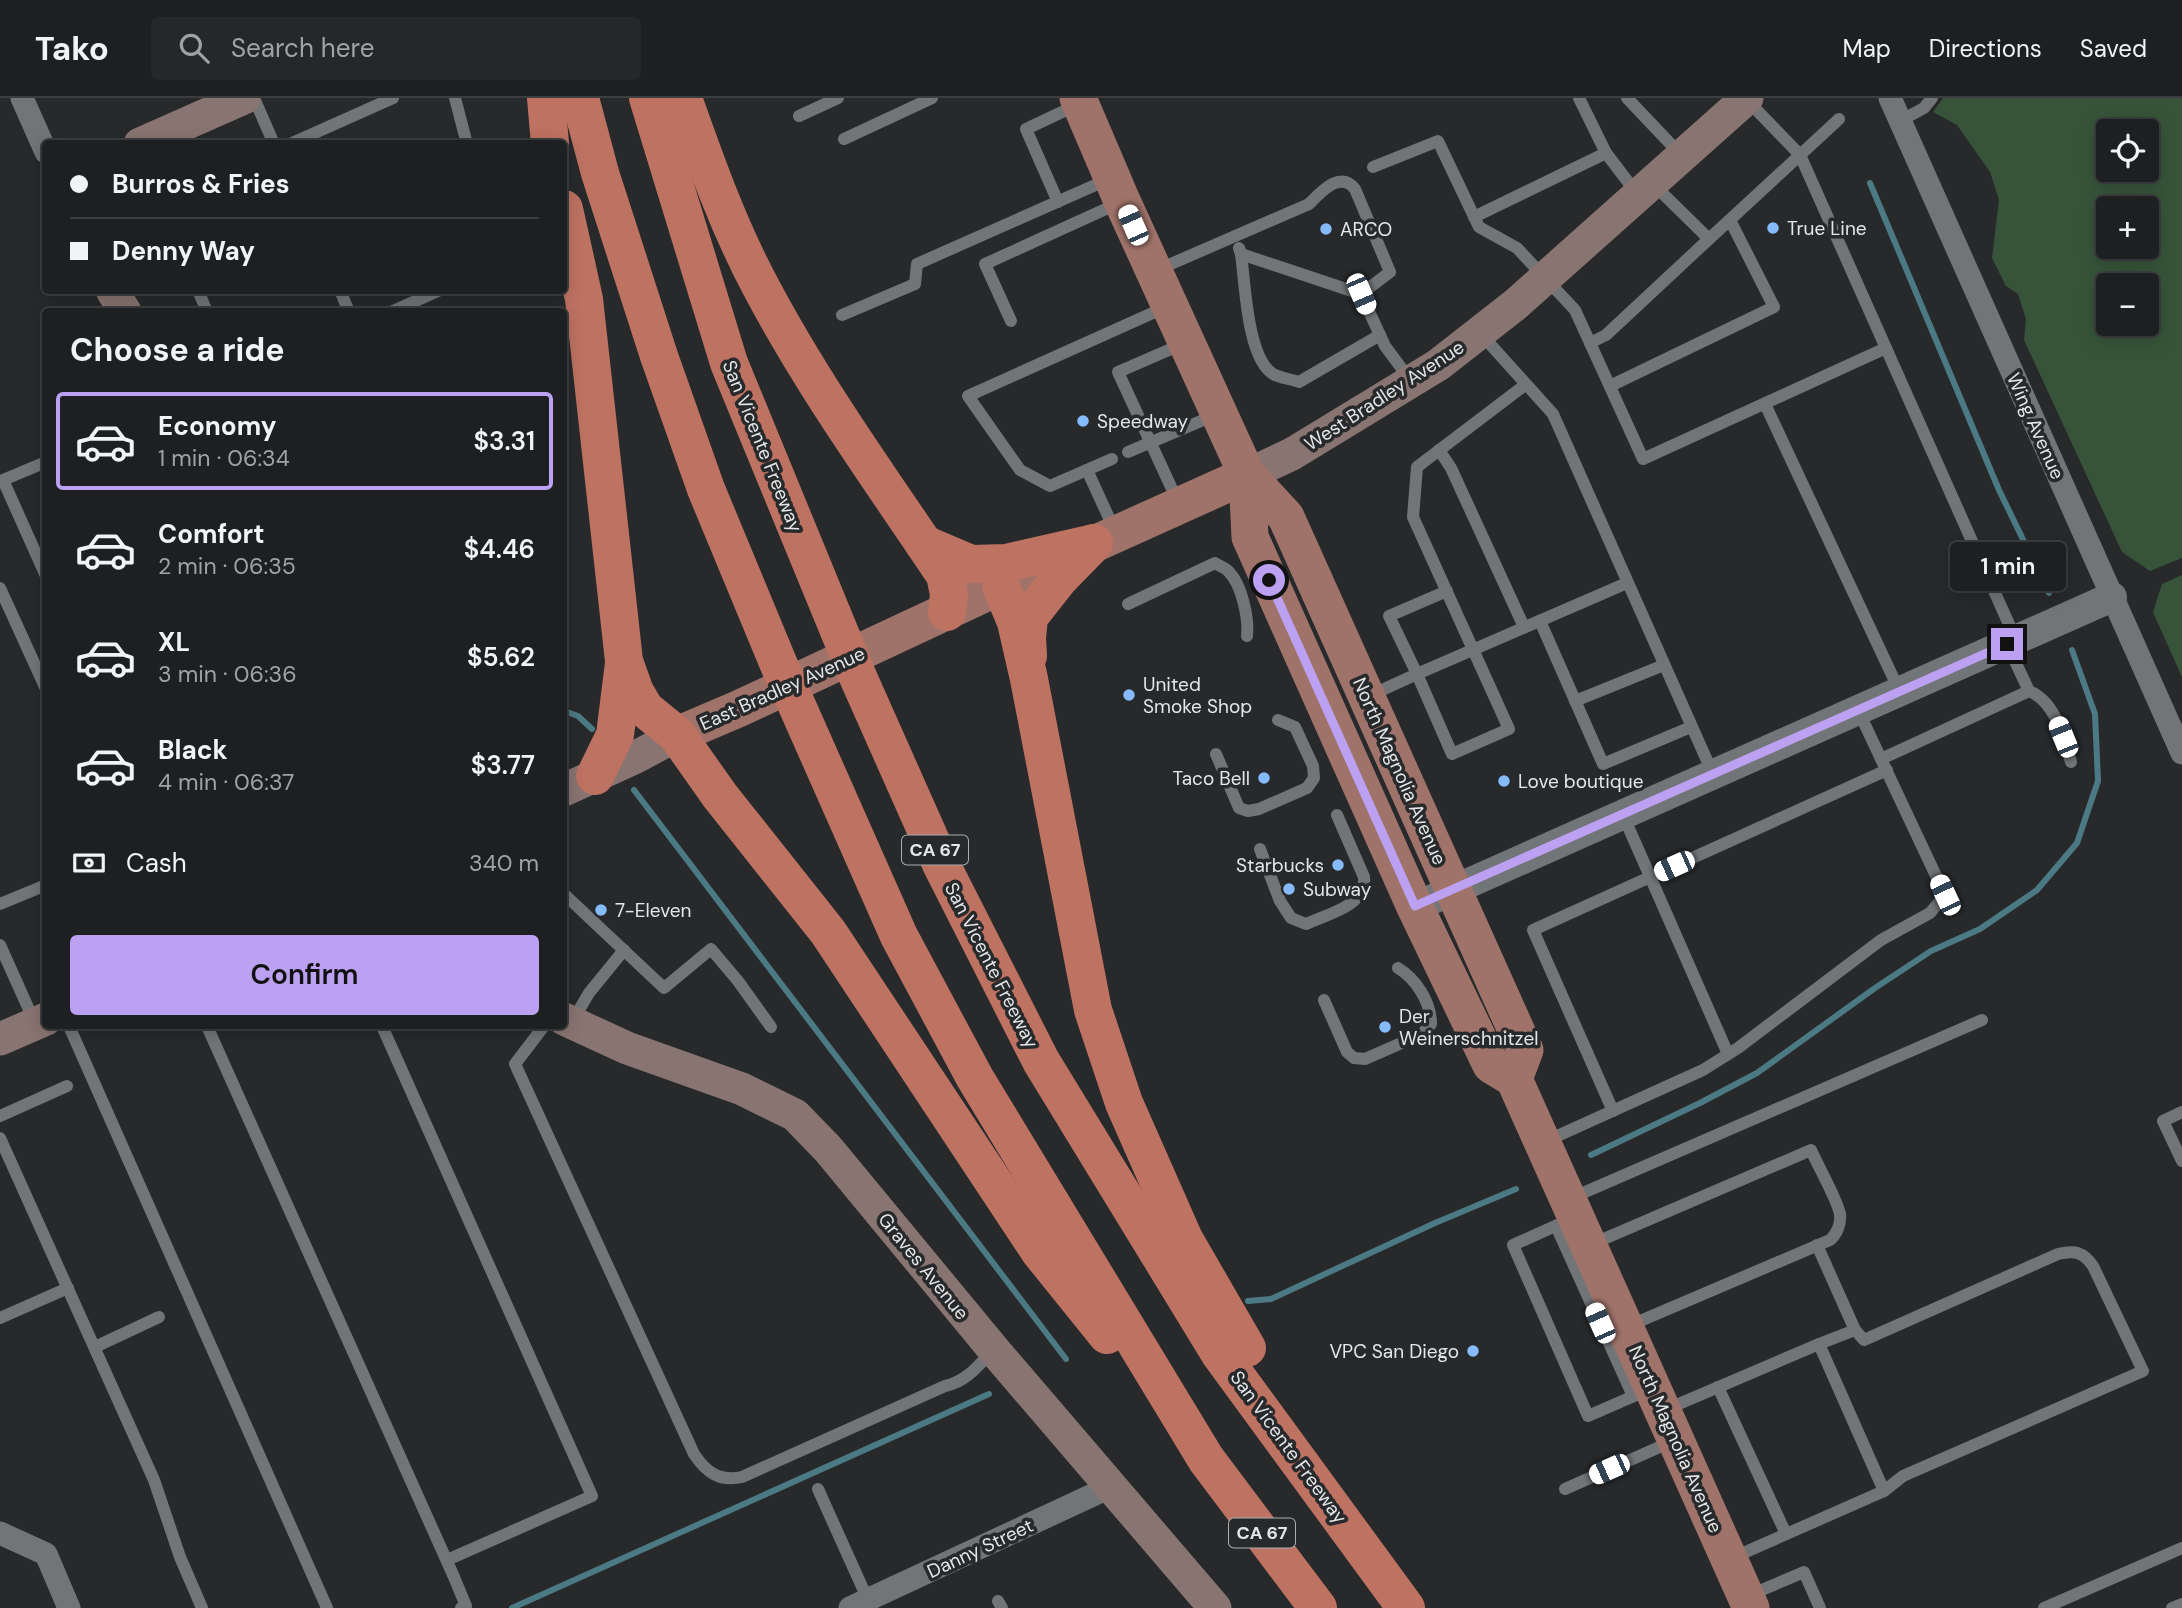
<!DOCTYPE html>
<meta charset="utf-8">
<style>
body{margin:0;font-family:"DM Sans",sans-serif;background:#252729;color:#f1f3f6;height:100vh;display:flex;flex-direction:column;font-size:26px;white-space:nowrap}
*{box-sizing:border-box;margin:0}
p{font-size:23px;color:#a0a2a5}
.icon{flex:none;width:38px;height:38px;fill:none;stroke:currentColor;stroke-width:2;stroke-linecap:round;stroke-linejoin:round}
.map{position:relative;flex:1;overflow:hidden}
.sheet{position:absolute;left:42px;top:210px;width:525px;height:721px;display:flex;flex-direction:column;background:#1d1f20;border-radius:7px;box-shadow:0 4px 18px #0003,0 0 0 2px #3b3d3e}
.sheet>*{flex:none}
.hud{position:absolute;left:42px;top:42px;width:525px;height:154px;border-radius:7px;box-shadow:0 4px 18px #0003,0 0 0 2px #3b3d3e;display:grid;align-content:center;height:154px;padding:0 28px;background:#1d1f20}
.fabs{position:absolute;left:2096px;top:21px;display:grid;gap:14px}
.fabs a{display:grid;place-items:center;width:63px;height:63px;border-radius:7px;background:#1d1f20;box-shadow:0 4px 18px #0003,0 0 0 2px #3b3d3e;font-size:35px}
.end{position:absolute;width:32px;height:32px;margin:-16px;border:9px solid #bca0f2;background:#111;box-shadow:0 0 0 4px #111}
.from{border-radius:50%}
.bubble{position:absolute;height:49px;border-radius:7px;background:#1d1f20;box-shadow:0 4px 18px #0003,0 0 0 2px #3b3d3e;font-size:23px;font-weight:600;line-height:49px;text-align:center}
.car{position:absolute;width:21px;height:42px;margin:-21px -10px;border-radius:9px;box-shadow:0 0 5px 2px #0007;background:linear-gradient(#fff 24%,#345 0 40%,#fff 0 76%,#345 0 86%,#fff 0)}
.hud b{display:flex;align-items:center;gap:24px;height:66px;font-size:26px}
.hud b+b{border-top:2px solid #3b3d3e}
.hud i{width:18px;height:18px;background:#f1f3f6}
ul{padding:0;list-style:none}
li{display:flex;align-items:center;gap:21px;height:98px;margin:0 14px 10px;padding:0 14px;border:4px solid transparent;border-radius:7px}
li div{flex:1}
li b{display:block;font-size:26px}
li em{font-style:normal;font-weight:600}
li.current{border-color:#bca0f2}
li>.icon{width:63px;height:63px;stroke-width:1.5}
h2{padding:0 28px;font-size:32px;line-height:84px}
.pay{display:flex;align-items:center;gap:18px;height:77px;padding:0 28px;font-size:26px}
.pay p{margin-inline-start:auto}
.primary-button{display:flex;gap:14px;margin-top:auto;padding:14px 28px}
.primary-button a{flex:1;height:80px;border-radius:7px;background:#bca0f2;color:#111;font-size:28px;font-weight:600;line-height:80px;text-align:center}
header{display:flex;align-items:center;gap:42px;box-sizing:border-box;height:98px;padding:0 35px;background:#1d1f20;border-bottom:2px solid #3b3d3e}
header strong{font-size:33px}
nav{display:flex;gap:38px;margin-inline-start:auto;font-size:24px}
.search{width:490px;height:63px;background:#252729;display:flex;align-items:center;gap:18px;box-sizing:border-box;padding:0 24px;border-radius:7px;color:#a0a2a5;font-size:26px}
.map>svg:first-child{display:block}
.green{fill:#37543a;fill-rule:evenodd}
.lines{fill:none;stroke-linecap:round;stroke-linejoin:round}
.stream{stroke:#4c7a84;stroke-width:6}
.service{stroke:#727577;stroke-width:12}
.minor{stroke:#727577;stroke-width:23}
.tertiary{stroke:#727577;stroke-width:30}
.secondary{stroke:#887471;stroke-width:33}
.primary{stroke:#9f736a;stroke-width:37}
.motorway{stroke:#bd7262;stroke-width:38}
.route{stroke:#bca0f2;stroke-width:9}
.poi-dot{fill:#85bbfb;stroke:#27292b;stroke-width:2.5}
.labels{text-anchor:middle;stroke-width:7;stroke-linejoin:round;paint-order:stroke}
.shield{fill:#27292b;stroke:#abadaf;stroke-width:2}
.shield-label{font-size:18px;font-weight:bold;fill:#e4e6e7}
.poi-label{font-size:19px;fill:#e4e6e7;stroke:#27292b;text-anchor:start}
.street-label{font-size:19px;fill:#e4e6e7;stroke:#27292b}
</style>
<header>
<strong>Tako</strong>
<div class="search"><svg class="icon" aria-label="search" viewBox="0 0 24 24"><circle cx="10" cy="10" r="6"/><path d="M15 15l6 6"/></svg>Search here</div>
<nav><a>Map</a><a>Directions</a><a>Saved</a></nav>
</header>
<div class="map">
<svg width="2182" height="1510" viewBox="0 0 2182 1510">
<rect width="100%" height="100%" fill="#27292b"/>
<!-- green -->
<g class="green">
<path d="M 1943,0 L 2182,0 L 2182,460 L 2150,473 L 2122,454 L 2024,242 L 2026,221 L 2018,196 L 2006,188 L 1992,160 L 1999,102 L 1990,74 L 1957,27 L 1933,14 ZM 2109,33 L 2147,33 L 2147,72 L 2109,72 ZM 2109,110 L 2147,110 L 2147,149 L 2109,149 ZM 2109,187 L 2147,187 L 2147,226 L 2109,226 Z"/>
<path d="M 2182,477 L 2182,579 L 2153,514 L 2162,486 Z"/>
</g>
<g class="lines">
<!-- stream -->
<g class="stream">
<path d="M 1870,85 L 1999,392 L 2049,495"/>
<path d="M 564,613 L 578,618 L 592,631"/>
<path d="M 634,692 L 1066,1261"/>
<path d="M 1591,1057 L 1700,1005 L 1757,975 L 1875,890 L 1931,853 L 1980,831 L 2037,792 L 2077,745 L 2098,683 L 2095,616 L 2072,552"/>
<path d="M 1248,1203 L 1271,1201 L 1435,1125 L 1516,1091"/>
<path d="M 512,1510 L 989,1296"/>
</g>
<!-- service -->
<g class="service">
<path d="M 254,0 L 274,46"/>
<path d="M 455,0 L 467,46"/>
<path d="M 1579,0 L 1606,55 L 1638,97"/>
<path d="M 1627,0 L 1682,58"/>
<path d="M 1746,1 L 1800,57 L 2016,542"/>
<path d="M 799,18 L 838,0"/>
<path d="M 1900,23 L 1924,10 L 1932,0"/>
<path d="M 844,41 L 932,0"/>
<path d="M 290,46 L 393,0"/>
<path d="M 1373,69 L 1438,43 L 1479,129 L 1517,150 L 1575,212 L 1643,361 L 1886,250"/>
<path d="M 1652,85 L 1709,141 L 1839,21"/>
<path d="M 1058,104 L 1026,31 L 1077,7"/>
<path d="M 1474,119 L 1606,55"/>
<path d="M 1239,150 L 1241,156 L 1361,196"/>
<path d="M 1241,156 C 1245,184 1247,260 1273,276 C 1280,280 1291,281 1299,284 L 1380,237"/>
<path d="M 1157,172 L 1309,106 C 1321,94 1340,72 1355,91 L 1390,174 L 1361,196 L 1385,248 L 1411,283"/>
<path d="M 198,192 L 207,214"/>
<path d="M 340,192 L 349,214"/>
<path d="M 391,214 L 440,192"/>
<path d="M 842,217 L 915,186 L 917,166 L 1109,81"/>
<path d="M 1011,223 L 985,166 L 1119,105"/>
<path d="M 1480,235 L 1553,316 L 1713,676"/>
<path d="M 1590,245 L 1606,237 L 1709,141"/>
<path d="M 1610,288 L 1774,209 L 1730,122"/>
<path d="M 1765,306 L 1899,592"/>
<path d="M 1439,352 L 1451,370 L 1524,529"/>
<path d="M 1128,354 L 1215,317"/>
<path d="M 1112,361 L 1050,388 L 1020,372 L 968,298 L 1166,209"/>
<path d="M 46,364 L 3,382 L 46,478"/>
<path d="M 1087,372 L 1115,433"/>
<path d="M 1178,404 L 1118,274 L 1185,245"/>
<path d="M 0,490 L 46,591"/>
<path d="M 1447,493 L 1389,518 L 1417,576 L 1627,485"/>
<path d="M 1128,506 L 1215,465 C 1219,468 1226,470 1229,474 C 1242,487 1249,521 1247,538"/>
<path d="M 1540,523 L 1603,666 L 1691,629"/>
<path d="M 2007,546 L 2029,593 C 2056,604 2063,639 2071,664"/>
<path d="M 1371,597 L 1417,576 L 1452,656 L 1509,631 L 1413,419 L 1417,369 L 1525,287"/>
<path d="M 1575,603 L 1664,567"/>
<path d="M 1216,656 L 1239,710 L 1248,713 L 1259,711 L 1307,690 L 1314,680 L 1313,668 L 1295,629 L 1278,622"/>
<path d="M 1881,661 L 2029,593"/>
<path d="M 1623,717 L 1728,956"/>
<path d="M 1260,751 L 1280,803 L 1291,820 L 1306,826 C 1327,816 1367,808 1364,779 L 1337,717"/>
<path d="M 564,796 L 664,890 L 711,851 L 738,883 L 771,929"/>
<path d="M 0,806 L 46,787"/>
<path d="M 0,847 L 35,925"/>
<path d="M 1324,902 L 1347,954 L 1354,960 L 1365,961 L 1422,936 L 1431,926 C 1431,904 1416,881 1398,870"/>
<path d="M 573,922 L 589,895 L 624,852"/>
<path d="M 69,928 L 327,1510"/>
<path d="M 207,928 L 454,1479 L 466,1508 L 461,1510"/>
<path d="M 382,928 L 592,1398 L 447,1462"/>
<path d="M 544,928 L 515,966 L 694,1356 C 706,1374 719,1384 742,1379 L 945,1288 C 966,1284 979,1267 993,1252"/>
<path d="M 1613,1013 L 1533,832 L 1887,672"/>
<path d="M 2182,1014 L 2163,1023 L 2182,1063"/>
<path d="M 0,1018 L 67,988"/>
<path d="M 0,1040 L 154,1382 L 180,1459 L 202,1510"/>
<path d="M 1544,1044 L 1703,972 L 1738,950 L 1881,842 L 1930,815 L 1945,797 L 1858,612"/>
<path d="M 1569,1101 L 1982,922"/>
<path d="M 1573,1120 L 1513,1147 L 1588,1318 L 1650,1291"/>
<path d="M 1556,1128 L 1633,1298"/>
<path d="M 1592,1146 L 1811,1052 C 1818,1068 1837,1101 1840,1116 C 1841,1126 1837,1136 1830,1142 L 1626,1229"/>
<path d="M 1817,1147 L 1855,1232 L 1819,1246"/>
<path d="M 0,1220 L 68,1190"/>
<path d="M 1855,1232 L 1864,1242 L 2058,1156 C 2075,1152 2083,1154 2093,1168 L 2143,1273 L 1903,1378 L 1884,1393"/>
<path d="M 95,1249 L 159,1219"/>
<path d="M 1718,1289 L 1786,1436"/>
<path d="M 1667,1311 L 1819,1246 L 1884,1393 L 1732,1460"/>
<path d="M 818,1391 L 868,1502"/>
<path d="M 1565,1391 L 1673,1343"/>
<path d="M 1750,1497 L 1804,1474 L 1820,1510"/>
<path d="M 998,1503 L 1002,1510"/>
<path d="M 2044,1510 L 2182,1450"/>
<path d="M 2172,1510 L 2182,1506"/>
</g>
<!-- minor -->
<g class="minor">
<path d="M 22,0 L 46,54"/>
<path d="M 1890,0 L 2182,655"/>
<path d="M 0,1435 L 46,1456 L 69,1510"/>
<path d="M 850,1510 L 1110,1389"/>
</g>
<!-- tertiary -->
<path class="tertiary" d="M 1415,809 L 2112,499"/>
<!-- secondary -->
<g class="secondary">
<path d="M 140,46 L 244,0"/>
<path d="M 112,192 L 125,214"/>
<path d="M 1247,377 L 1292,356 L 1438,267 L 1516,206 L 1747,0"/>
<path d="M 564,692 L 636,659 L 677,637"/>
<path d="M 564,921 L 627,950 L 742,991 L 795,1017 L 828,1051 L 994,1252 L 1215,1510"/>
<path d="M 0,941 L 46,921"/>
</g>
<!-- primary -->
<g class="primary">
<path d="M 1078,0 L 1122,103 L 1247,377 L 1286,419 L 1525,952 L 1514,981"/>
<path d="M 1247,377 L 1250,439 L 1415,809 L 1491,967 L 1514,981 L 1751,1510"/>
<path d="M 677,637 L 738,611 L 1001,488 L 1247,377"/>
</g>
<!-- motorway -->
<g class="motorway">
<path d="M 546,0 L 550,46"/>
<path d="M 580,0 L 600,75 L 659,258 L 706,391 L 779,567 L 899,838 L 975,980 L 1206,1361 L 1318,1510"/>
<path d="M 648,0 L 729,265 L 858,579 L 942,768 L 1041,963 L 1220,1256 L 1406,1510"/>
<path d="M 683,0 C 706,65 729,130 762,191 C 815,291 882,383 945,477 L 949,496 L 947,514"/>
<path d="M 564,111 L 584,201 L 624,563 L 635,594 L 645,611 L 677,637 L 720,698 L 828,834 L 1040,1154 L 1107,1237"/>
<path d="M 924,446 L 971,466 L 1006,465 L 1094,445"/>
<path d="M 1001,488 L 1016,524 L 1029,581 L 1093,912 L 1124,1005 L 1184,1141 L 1247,1250"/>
<path d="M 1028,558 L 1027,540 L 1029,519 L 1059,481 L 1094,445"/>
<path d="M 595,678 L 615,637 L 624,565"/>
</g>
</g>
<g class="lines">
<!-- route -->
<path class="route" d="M 1269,482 L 1415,808 L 2007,546"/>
</g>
<!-- markers -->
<g class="poi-dot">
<circle cx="1773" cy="130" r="7"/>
<circle cx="1326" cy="131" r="7"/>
<circle cx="1083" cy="323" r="7"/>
<circle cx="1129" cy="597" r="7"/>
<circle cx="1264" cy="680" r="7"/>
<circle cx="1504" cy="683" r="7"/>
<circle cx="1338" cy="767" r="7"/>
<circle cx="1289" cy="791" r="7"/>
<circle cx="601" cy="812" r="7"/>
<circle cx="1385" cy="929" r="7"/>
<circle cx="1473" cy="1253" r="7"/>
</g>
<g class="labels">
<!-- shield labels -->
<g class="shield">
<rect x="902" y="737.5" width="66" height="29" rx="5"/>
<rect x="1229" y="1420.5" width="66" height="29" rx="5"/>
</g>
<g class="shield-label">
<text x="935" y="758">CA 67</text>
<text x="1262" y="1441">CA 67</text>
</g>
<!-- poi labels -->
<g class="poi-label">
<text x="1787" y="137">True Line</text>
<text x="1340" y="138">ARCO</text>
<text x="1097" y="330">Speedway</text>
<text x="1143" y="593">United<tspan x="1143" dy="22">Smoke Shop</tspan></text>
<text x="1250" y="687" text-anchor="end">Taco Bell</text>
<text x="1518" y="690">Love boutique</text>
<text x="1324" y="774" text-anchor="end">Starbucks</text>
<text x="1303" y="798">Subway</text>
<text x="615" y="819">7-Eleven</text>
<text x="1399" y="925">Der<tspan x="1399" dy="22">Weinerschnitzel</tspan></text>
<text x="1459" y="1260" text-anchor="end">VPC San Diego</text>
</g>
<!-- street labels -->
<g class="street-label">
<text transform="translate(1384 297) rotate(-33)" y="7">West Bradley Avenue</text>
<text transform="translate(2036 328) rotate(66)" y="7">Wing Avenue</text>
<text transform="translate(763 348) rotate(68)" y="7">San Vicente Freeway</text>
<text transform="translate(782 590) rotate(-24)" y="7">East Bradley Avenue</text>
<text transform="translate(1400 673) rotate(66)" y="7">North Magnolia Avenue</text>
<text transform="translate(992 867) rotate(63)" y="7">San Vicente Freeway</text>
<text transform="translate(924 1168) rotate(51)" y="7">Graves Avenue</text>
<text transform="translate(1676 1341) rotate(66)" y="7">North Magnolia Avenue</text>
<text transform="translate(1289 1349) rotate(54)" y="7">San Vicente Freeway</text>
<text transform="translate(980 1450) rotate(-25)" y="7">Danny Street</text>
</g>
</g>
</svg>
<div class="fabs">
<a><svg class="icon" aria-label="locate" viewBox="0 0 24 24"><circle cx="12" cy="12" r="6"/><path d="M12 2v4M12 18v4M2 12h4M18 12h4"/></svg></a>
<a>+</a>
<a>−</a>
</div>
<i class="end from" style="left:1269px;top:482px"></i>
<i class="end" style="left:2007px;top:546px"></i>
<div class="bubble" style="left:1950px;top:444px;width:116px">1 min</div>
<i class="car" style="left:1133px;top:127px;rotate:336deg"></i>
<i class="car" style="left:1361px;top:196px;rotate:157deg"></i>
<i class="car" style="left:2063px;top:639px;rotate:338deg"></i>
<i class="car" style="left:1674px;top:768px;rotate:246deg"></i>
<i class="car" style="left:1945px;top:797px;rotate:335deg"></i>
<i class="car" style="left:1600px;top:1225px;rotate:336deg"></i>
<i class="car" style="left:1609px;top:1371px;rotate:246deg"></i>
<div class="hud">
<b><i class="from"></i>Burros &amp; Fries</b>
<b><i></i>Denny Way</b>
</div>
<section class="sheet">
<h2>Choose a ride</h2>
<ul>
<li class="current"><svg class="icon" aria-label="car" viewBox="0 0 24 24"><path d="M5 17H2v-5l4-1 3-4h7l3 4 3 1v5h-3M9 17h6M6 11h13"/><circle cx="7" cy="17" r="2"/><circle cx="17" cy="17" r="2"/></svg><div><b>Economy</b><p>1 min · 06:34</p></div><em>$3.31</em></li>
<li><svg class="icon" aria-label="car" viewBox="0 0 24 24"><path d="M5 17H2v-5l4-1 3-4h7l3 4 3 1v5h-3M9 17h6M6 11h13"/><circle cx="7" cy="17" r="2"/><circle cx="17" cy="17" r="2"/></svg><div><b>Comfort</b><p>2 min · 06:35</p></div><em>$4.46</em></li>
<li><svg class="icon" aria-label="car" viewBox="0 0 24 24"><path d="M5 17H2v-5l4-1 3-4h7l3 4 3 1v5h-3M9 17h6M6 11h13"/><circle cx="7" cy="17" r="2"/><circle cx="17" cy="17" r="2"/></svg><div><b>XL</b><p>3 min · 06:36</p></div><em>$5.62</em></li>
<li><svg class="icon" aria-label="car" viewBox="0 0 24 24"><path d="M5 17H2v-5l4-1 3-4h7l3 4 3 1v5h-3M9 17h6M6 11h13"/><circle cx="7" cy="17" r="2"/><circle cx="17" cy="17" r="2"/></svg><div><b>Black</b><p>4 min · 06:37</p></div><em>$3.77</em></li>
</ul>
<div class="pay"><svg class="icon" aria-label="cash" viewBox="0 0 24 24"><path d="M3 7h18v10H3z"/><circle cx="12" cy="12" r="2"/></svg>Cash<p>340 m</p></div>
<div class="primary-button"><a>Confirm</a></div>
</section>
</div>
